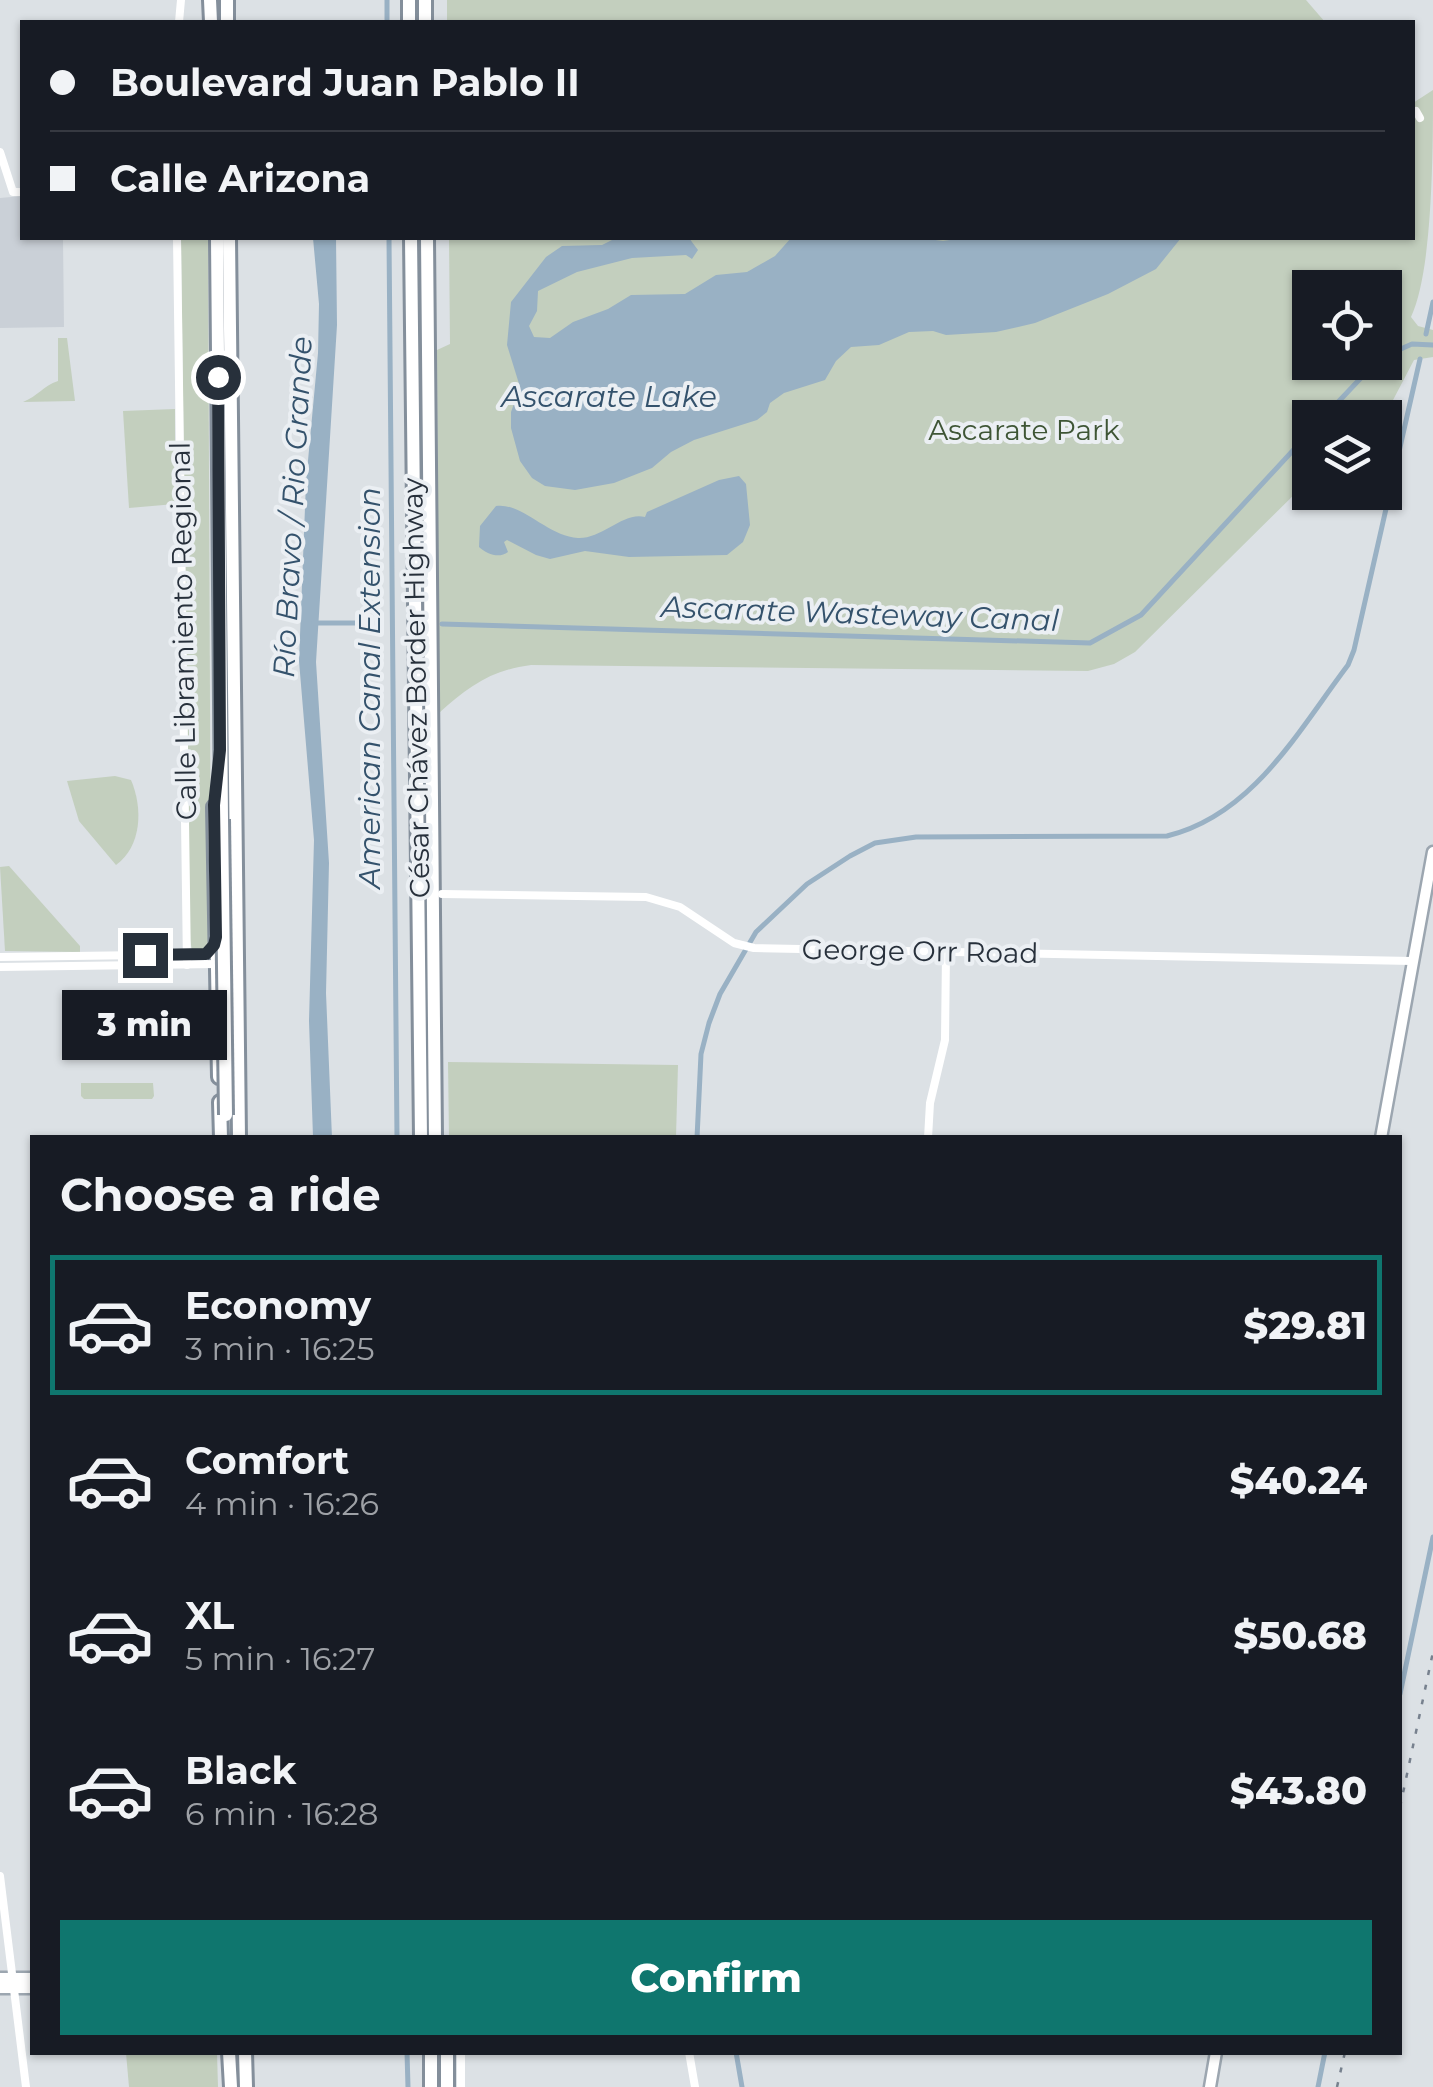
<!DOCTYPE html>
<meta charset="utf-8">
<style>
body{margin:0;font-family:Montserrat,sans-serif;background:#242831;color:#f1f3f6;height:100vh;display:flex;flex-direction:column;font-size:38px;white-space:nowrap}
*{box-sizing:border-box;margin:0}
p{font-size:32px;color:#9ea1a6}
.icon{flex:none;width:55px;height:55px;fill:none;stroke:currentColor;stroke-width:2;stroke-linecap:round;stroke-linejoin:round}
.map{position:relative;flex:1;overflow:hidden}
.sheet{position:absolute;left:30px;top:1135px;width:1372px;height:920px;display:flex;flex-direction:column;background:#171b24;border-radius:0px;box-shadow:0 2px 8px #0004}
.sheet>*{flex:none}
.top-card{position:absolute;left:20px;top:20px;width:1395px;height:220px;border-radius:0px;box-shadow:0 2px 8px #0004;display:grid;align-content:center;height:220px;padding:0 30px;background:#171b24}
.controls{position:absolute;left:1292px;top:270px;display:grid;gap:20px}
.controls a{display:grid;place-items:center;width:110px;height:110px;border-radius:0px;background:#171b24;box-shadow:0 2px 8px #0004;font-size:50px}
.end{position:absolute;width:45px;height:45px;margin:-22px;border:12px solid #27303b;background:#fff;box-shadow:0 0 0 5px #fff}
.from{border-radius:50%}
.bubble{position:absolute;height:70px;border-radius:0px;background:#171b24;box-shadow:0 2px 8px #0004;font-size:32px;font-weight:800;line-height:70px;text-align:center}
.top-card b{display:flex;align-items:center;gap:35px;height:95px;font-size:38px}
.top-card b+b{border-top:2px solid #363941}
.top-card i{width:25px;height:25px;background:#f1f3f6}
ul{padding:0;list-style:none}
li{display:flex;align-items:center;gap:30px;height:140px;margin:0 20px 15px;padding:0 10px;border:5px solid transparent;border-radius:0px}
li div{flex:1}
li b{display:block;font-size:38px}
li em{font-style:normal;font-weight:800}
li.selected{border-color:#0f766e}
li>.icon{width:90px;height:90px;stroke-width:1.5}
h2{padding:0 30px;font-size:45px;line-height:120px}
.action{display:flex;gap:20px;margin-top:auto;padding:20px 30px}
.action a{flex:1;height:115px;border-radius:0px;background:#0f766e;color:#fff;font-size:40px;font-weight:800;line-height:115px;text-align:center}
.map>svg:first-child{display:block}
.built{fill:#cad0d7}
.green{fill:#c3cfbe;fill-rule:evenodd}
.water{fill:#99b1c4}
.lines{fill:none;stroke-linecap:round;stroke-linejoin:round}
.canal{stroke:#99b1c4;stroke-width:5}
.primary-casing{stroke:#9ca6b0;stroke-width:15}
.highway-casing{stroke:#848f9b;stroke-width:18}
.secondary{stroke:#fff;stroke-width:8}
.primary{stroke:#fff;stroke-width:10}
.highway{stroke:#fff;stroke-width:12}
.rail{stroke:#77818e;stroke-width:2.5;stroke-dasharray:5 10;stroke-linecap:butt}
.highway-bridge-casing{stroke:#848f9b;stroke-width:18;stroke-linecap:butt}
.highway-bridge{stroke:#fff;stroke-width:12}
.route{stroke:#27303b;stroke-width:12}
.labels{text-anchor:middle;stroke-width:8;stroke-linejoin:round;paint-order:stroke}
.park-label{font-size:28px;fill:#3e5535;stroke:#ebeff3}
.street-label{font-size:28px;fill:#27303b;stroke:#ebeff3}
.water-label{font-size:30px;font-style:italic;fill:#34526c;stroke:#ebeff3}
</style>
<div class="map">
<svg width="1433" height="2087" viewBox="0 0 1433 2087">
<rect width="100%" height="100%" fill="#dce1e5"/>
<!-- built -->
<path class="built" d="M 22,196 L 22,238 L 63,238 L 64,327 L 0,328 L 0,198 Z"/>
<!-- green -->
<g class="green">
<path d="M 447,0 L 1306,0 L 1325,22 L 447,22 Z"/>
<path d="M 1433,90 C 1433,149 1433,270 1411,317 L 1418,326 L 1433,330 L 1433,357 L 1414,360 L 1392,402 L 1385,400 L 1368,417 L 1310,418 L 1310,479 L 1135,652 L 1114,664 L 1088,671 L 531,665 C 491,670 468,687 439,713 L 437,350 L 450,344 L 449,238 L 1412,238 L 1413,103 ZM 1310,288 L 1385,288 L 1385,362 L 1310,362 Z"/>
<path d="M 181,238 L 208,238 L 211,940 L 203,950 L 192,950 L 190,940 Z"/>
<path d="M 58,338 L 67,338 L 75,401 L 23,402 C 38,396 43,386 58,381 Z"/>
<path d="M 175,409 L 175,504 L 129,508 L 123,411 Z"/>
<path d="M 115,776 L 131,780 C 143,808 142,846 116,865 L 79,821 L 67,781 Z"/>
<path d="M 9,866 L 80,946 L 80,952 L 5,951 L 0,867 Z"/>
<path d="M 448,1062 L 678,1065 L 676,1137 L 449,1137 Z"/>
<path d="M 81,1083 L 153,1083 L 154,1096 L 152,1099 L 84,1099 L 81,1096 Z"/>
<path d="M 126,2053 L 217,2053 L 218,2087 L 129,2087 Z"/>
</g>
<!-- water -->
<g class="water">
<path d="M 313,238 L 336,238 L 337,325 L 316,662 L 329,863 L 326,993 L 332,1138 L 313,1137 L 309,1021 L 314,840 L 299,661 L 306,482 L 318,353 L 319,304 Z"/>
<path d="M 616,238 L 689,238 L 698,250 L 692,259 L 686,255 L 632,258 L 577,272 L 538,291 L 537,311 L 529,326 L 534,337 L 550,338 L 573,322 L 608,309 L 631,295 L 685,294 L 716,275 L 747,272 L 775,256 L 791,238 L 920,238 L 943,241 L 964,238 L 1181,238 L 1156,269 L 1108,294 L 1035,323 L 996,332 L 946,335 L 933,331 L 909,332 L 879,345 L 851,347 L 836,361 L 825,380 L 784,393 L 770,403 L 767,412 L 757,420 L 694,440 L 671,452 L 652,468 L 614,483 L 575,490 L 545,486 L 532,478 L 520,461 L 511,428 L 511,412 L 520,387 L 507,345 L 511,302 L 546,257 L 562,246 L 602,245 Z"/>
<path d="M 739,476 L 746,484 L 750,525 L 743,542 L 727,555 L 629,557 L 585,551 L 550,559 L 536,555 L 507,540 L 504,542 L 508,552 C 499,559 487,554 479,547 L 480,526 L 496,506 C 522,502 547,536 578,538 C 602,539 624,511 645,517 L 647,512 L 719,480 Z"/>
</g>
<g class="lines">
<!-- canal -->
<g class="canal">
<path d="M 387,0 L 387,22"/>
<path d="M 389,238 L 397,1138"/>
<path d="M 1426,334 L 1433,302"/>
<path d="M 1385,356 L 1412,344 L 1433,345"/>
<path d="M 1323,418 L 1376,362"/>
<path d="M 314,623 L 381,623"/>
<path d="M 442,624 L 1090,643 L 1141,615 L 1310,432"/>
<path d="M 697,1138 L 701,1054 L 709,1023 L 720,994 L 756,932 L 807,884 L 850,856 L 875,843 L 916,837 L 1167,836 C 1253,815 1298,731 1348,665 L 1354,650 L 1420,359"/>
<path d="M 1400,1694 L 1433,1537"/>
<path d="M 407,2052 L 408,2087"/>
<path d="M 736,2052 L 742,2087"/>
<path d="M 1318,2087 L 1325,2052"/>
</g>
<defs>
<g id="primary">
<path d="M 1381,1138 L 1433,852"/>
<path d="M 0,1978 L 32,1978"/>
<path d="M 0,1988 L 32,1988"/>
<path d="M 1210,2087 L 1216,2052"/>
</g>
<g id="highway">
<path d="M 210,0 L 211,22"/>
<path d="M 227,0 L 227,22"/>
<path d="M 409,0 L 409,22"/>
<path d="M 425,0 L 425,22"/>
<path d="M 217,238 L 222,819"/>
<path d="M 229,238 L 239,1138"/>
<path d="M 411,238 L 421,1138"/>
<path d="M 427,238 L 435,1138"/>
<path d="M 214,807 L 219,1077"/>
<path d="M 220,1102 L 221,1138"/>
<path d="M 229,2052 L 231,2087"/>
<path d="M 245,2052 L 246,2087"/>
<path d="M 431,2052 L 431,2087"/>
<path d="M 447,2052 L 447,2087"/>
</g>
</defs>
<!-- primary casing -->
<use href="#primary" class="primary-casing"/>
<!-- highway casing -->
<use href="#highway" class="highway-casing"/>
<!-- secondary -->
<g class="secondary">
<path d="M 179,22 L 181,0"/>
<path d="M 1416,111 L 1420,118"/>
<path d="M 0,152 L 13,192 L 22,192"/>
<path d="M 177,238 L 187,965"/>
<path d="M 442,894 L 646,897 L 680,907 L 734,943 L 754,948 L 1412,961"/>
<path d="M 0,957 L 216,954"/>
<path d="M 0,967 L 216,964"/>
<path d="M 928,1138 L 930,1103 L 945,1040 L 946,952"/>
<path d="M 0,1876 L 26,2087"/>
<path d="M 461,2052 L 461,2087"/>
<path d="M 689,2052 L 695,2087"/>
</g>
<!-- primary -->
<use href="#primary" class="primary"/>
<!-- highway -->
<use href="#highway" class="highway"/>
<!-- rail -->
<g class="rail">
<path d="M 1400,1807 L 1433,1652"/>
<path d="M 1337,2087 L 1345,2052"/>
</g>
<defs>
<path id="highway-bridge" d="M 222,819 L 226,1115"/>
</defs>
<!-- highway-bridge casing -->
<use href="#highway-bridge" class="highway-bridge-casing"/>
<!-- highway-bridge -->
<use href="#highway-bridge" class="highway-bridge"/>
</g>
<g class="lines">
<!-- route -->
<path class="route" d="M 145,955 L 206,954 L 214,945 L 216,937 L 214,805 L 220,750 L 218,377"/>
</g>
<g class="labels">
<!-- park labels -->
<g class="park-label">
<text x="1024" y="440">Ascarate Park</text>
</g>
<!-- street labels -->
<g class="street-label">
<text transform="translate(183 631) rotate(-91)" y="10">Calle Libramiento Regional</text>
<text transform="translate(416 688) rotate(-91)" y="10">César Chávez Border Highway</text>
<text transform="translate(920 951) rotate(1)" y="10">George Orr Road</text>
</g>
<!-- water labels -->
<g class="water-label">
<text x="609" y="407">Ascarate Lake</text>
<text transform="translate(293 507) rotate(-87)" y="10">Río Bravo / Rio Grande</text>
<text transform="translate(860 614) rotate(2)" y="10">Ascarate Wasteway Canal</text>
<text transform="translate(370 688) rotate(-90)" y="10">American Canal Extension</text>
</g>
</g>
</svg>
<div class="controls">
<a><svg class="icon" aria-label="locate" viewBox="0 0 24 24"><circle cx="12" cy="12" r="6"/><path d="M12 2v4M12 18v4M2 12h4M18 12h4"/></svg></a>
<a><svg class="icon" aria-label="layers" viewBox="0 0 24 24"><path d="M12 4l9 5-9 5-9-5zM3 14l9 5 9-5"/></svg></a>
</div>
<i class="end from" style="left:218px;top:377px"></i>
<i class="end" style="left:145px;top:955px"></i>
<div class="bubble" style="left:62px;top:990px;width:165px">3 min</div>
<div class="top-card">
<b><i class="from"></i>Boulevard Juan Pablo II</b>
<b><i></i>Calle Arizona</b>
</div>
<section class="sheet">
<h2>Choose a ride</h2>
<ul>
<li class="selected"><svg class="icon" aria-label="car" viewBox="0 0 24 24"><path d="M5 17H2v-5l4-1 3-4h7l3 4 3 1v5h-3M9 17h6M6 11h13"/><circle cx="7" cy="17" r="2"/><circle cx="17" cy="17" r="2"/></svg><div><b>Economy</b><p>3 min · 16:25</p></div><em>$29.81</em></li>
<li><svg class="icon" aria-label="car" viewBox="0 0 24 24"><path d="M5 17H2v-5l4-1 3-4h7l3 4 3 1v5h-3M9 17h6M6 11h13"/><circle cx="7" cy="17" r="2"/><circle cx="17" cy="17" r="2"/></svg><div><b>Comfort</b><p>4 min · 16:26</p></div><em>$40.24</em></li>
<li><svg class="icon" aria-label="car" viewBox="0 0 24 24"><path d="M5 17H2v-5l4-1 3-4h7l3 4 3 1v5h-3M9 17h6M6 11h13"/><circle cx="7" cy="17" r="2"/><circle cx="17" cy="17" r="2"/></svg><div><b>XL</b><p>5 min · 16:27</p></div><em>$50.68</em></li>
<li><svg class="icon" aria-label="car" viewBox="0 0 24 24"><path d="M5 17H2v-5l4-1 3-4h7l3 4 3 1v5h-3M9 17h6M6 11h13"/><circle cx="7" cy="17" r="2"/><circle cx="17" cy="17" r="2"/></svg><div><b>Black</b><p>6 min · 16:28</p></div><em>$43.80</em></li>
</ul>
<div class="action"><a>Confirm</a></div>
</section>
</div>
